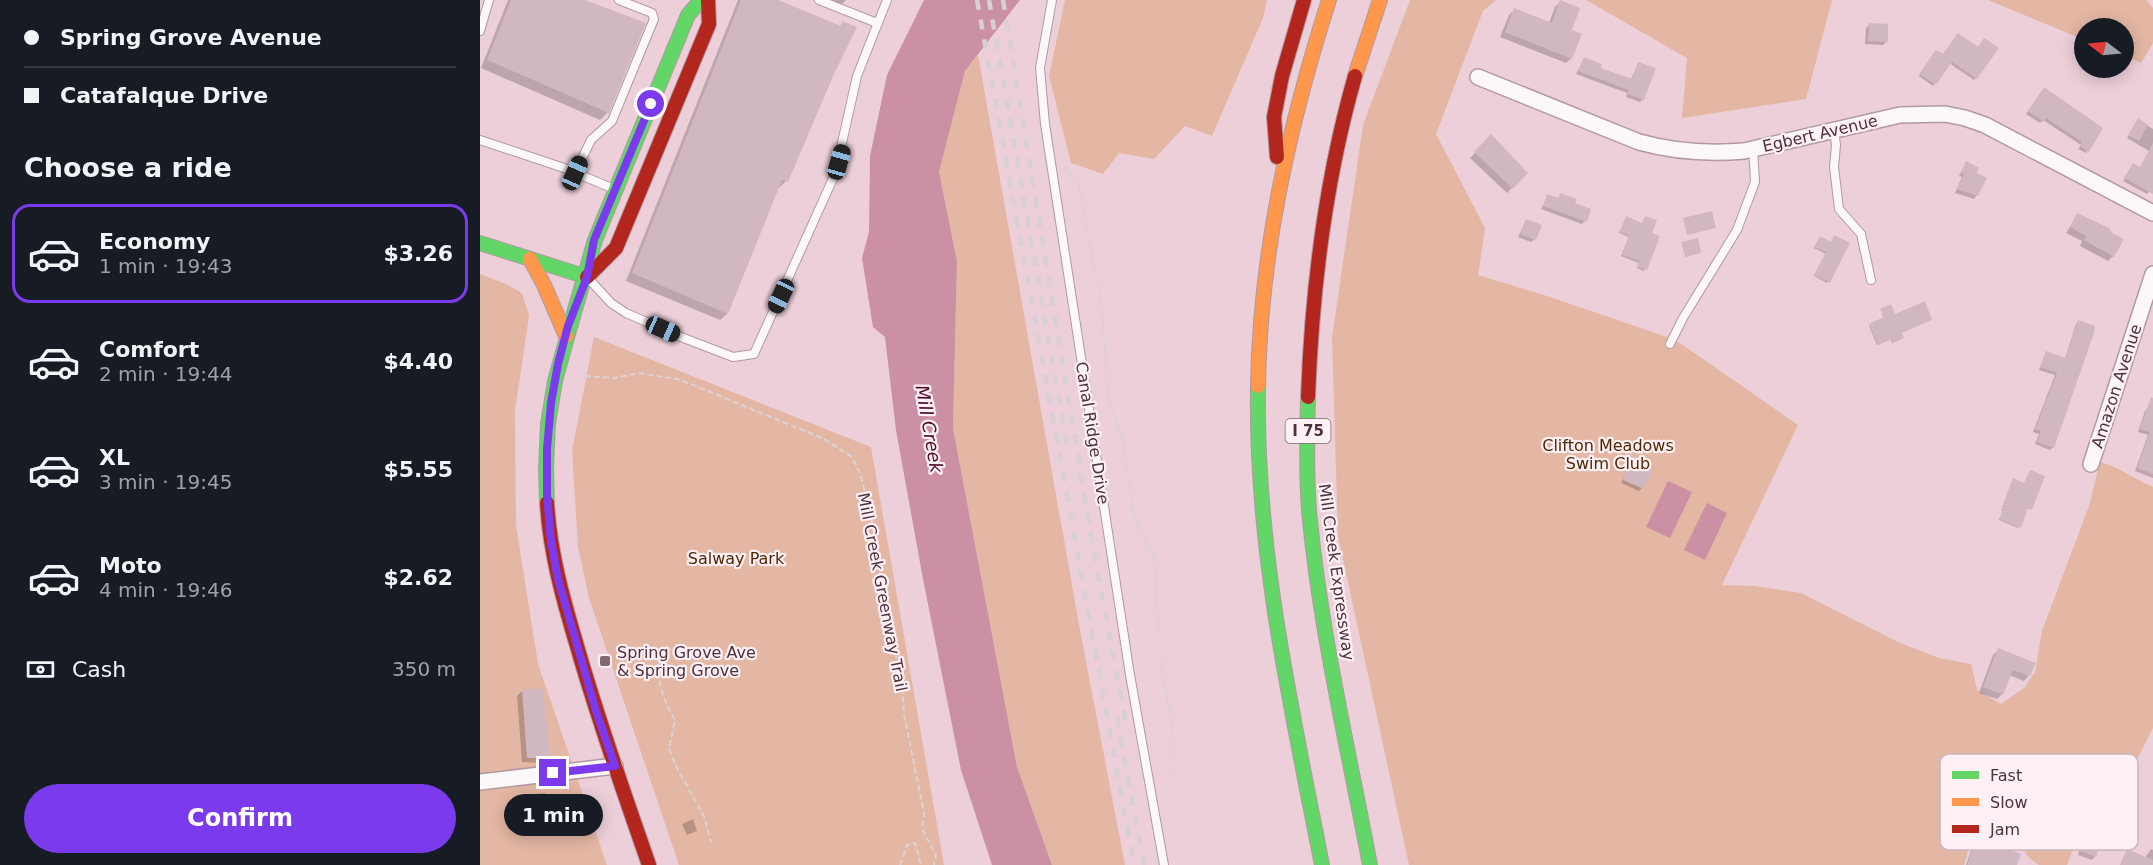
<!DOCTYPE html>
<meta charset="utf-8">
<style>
body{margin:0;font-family:"DejaVu Sans",sans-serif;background:#242831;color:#f1f3f6;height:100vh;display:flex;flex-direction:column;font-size:22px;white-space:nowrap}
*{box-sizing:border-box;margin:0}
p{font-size:20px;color:#9ea1a6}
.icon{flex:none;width:33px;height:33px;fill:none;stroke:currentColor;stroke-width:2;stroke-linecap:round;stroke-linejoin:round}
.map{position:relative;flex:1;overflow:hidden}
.side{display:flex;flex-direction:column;background:#171b24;width:480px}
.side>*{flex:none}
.top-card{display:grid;align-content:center;height:132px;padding:0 24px;background:#171b24}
.needle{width:39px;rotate:286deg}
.tools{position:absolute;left:1594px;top:18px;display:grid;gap:12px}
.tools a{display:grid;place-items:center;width:60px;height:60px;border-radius:50%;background:#171b24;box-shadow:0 3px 15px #0003;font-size:30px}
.end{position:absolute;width:27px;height:27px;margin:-14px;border:8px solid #7c3aed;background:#fff;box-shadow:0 0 0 3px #fff}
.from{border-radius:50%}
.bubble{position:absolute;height:42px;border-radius:21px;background:#171b24;box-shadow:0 3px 15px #0003;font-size:20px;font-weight:600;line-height:42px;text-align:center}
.car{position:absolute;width:18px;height:36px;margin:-18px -9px;border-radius:8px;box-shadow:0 0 4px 2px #0007;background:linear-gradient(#222 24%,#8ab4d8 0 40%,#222 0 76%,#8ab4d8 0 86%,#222 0)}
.top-card b{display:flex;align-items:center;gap:21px;height:57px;font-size:22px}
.top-card b+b{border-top:2px solid #363941}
.top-card i{width:15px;height:15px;background:#f1f3f6}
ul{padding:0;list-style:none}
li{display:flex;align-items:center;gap:18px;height:99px;margin:0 12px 9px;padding:0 12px;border:3px solid transparent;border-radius:18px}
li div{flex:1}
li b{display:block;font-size:22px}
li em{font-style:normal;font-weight:600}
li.selected{border-color:#7c3aed}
li>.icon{width:54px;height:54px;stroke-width:1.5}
h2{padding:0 24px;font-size:27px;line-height:72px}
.pay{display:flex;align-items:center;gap:15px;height:66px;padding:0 24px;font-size:22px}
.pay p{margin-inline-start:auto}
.cta{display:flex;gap:12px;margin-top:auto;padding:12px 24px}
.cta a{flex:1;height:69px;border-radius:36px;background:#7c3aed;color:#fff;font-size:24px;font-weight:600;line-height:69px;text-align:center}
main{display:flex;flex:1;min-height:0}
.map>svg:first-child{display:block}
.green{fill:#e4b7a4}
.water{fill:#cb90a4}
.shadow{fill:#0003}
.building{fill:#d1b8c0}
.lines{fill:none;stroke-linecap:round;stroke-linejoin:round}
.lane-casing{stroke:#b299a1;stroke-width:10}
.street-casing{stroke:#b299a1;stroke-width:18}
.fast-casing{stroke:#b299a1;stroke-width:16}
.slow-casing{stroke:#b299a1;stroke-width:16}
.jam-casing{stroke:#b299a1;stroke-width:16}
.path{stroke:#dbd2d5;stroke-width:2;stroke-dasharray:6 3;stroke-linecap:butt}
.lane{stroke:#fcf8f9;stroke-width:8}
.street{stroke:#fcf8f9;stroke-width:15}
.fast{stroke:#63d668;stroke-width:14}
.slow{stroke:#ff974d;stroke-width:14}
.jam{stroke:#b3261e;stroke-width:14}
.rail{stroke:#d9d0d3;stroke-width:4.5;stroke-dasharray:10 10;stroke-linecap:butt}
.route{stroke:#7c3aed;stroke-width:8}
.poi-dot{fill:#856972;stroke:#fef0f4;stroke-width:2}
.labels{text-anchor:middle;stroke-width:4.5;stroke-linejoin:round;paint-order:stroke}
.shield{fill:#fef0f4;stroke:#826b72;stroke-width:1.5}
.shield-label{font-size:15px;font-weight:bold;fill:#4d323b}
.street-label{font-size:16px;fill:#4d323b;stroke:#fef0f4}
.park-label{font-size:16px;fill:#4f2702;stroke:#fef0f4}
.poi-label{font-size:16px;fill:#4d323b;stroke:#fef0f4;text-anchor:start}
.water-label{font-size:18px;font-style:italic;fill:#500e2c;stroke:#fef0f4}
.key{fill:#fef0f4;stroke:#c9b7bc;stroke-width:1.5}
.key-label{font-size:16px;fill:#4d323b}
</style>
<main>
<section class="side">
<div class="top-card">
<b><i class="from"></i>Spring Grove Avenue</b>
<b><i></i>Catafalque Drive</b>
</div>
<h2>Choose a ride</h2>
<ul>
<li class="selected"><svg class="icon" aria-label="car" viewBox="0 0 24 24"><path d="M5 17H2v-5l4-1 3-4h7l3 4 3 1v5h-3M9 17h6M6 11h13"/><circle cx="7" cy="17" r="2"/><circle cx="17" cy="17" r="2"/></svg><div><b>Economy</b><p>1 min · 19:43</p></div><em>$3.26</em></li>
<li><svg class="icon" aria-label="car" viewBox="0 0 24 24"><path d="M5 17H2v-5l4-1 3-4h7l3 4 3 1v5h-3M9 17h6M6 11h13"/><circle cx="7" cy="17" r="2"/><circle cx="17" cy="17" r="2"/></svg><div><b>Comfort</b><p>2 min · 19:44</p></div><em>$4.40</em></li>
<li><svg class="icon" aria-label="car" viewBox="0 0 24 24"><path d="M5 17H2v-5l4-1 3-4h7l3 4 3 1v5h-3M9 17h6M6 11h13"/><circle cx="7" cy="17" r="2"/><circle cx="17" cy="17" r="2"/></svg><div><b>XL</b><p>3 min · 19:45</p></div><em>$5.55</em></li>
<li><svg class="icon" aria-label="car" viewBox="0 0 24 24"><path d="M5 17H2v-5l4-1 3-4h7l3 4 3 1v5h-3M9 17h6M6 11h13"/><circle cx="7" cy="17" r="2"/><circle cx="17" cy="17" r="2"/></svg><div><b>Moto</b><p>4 min · 19:46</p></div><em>$2.62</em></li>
</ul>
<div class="pay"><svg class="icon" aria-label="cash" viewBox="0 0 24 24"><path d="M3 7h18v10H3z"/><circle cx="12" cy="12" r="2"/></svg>Cash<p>350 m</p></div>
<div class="cta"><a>Confirm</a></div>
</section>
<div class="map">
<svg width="1673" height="865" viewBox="0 0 1673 865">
<rect width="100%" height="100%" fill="#eccfd8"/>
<!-- green -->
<g class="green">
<path d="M 585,0 L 787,0 L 783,18 L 732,136 L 705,126 L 674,159 L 639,153 L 623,174 L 591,163 L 569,76 Z"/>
<path d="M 930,0 L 1016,0 L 1003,11 L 956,134 L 1005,228 L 998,275 L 1067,296 L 1190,338 L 1203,345 L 1318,425 L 1242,585 L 1275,586 L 1321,593 L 1418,642 L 1459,658 L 1491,664 L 1497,690 L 1521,704 L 1544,688 L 1555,672 L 1562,631 L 1609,506 L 1620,462 C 1640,467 1655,480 1673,487 L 1673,728 L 1656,762 L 1596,808 L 1594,846 L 1587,865 L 1559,865 L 1550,859 L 1538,842 L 1496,825 L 1484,865 L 929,865 L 858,536 L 852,338 L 883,125 Z"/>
<path d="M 1106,0 L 1352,0 L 1326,99 L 1202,118 L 1207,58 Z"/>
<path d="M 1508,0 L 1666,0 L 1673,8 L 1673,43 L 1661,63 L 1644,55 L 1644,28 L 1605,28 L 1605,40 Z"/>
<path d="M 498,55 L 600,630 L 645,865 L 572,865 L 537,767 L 473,428 L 477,261 L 459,172 L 485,71 Z"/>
<path d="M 0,274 L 26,284 L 42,293 L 49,316 L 35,410 L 36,525 L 58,664 L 127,865 L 0,865 Z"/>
<path d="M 114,337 L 391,447 L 464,865 L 199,865 L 109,598 L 98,547 L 92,451 Z"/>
</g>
<!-- water -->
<g class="water">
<path d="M 444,0 L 540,0 L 485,71 L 459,172 L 477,261 L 473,428 L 537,767 L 572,865 L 512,865 L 481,770 L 443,579 L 416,430 L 405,337 L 393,327 L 382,258 L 389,232 L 390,156 L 407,75 Z"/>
<path d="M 1188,481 L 1212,492 L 1190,538 L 1166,527 Z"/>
<path d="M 1227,503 L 1247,513 L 1225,560 L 1204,550 Z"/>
</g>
<!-- shadow -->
<g class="shadow">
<path d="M 28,0 L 101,0 L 164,24 L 127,113 L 120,120 L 1,68 Z"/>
<path d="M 258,0 L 294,0 L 359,27 L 363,23 L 352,73 L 306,181 L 299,188 L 297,187 L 247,314 L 240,320 L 146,281 Z"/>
<path d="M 346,0 L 366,0 L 360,6 Z"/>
<path d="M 1080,2 L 1091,58 L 1086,63 L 1020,37 L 1029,15 L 1034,10 L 1069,23 L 1075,7 Z"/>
<path d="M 1389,25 L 1406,42 L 1403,45 L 1385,44 L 1386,28 Z"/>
<path d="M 1479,35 L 1496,78 L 1494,80 L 1469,63 L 1453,86 L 1439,76 L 1454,53 L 1462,56 Z"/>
<path d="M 1104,59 L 1119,69 L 1150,81 L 1158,64 L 1163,99 L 1160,102 L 1146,97 L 1147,93 L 1096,74 Z"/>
<path d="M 1562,91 L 1621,128 L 1606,153 L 1598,149 L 1601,145 L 1563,120 L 1560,123 L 1546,114 Z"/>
<path d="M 1658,120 L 1673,129 L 1673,186 L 1667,194 L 1643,181 L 1651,167 L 1659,169 L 1669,151 L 1647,138 Z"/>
<path d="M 1011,136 L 1046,173 L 1027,193 L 990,158 Z"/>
<path d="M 1486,163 L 1495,174 L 1497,195 L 1494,199 L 1475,193 L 1482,177 L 1479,176 Z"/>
<path d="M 1081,195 L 1093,204 L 1105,221 L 1102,224 L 1061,209 L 1068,196 L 1078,198 Z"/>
<path d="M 1598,215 L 1633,256 L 1628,261 L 1600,246 L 1602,241 L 1586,233 Z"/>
<path d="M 1146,218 L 1170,234 L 1164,271 L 1157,268 L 1159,263 L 1141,256 L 1149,237 L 1139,233 Z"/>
<path d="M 1046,221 L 1055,239 L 1051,242 L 1038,237 Z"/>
<path d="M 1339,239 L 1351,243 L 1347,283 L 1334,276 L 1346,254 L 1334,248 Z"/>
<path d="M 1401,310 L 1420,333 L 1421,339 L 1412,343 L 1411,339 L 1397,345 L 1389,326 L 1404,319 Z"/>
<path d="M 1599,322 L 1573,447 L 1570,450 L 1555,444 L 1559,434 L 1553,432 L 1575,375 L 1559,370 L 1566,353 L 1585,359 L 1596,324 Z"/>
<path d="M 1668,408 L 1673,409 L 1673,478 L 1655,471 L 1668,435 L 1658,432 L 1665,411 Z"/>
<path d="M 1154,458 L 1162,488 L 1159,491 L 1141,483 Z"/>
<path d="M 1532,481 L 1551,509 L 1546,508 L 1538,528 L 1519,520 L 1523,511 L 1521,511 Z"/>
<path d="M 1518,650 L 1549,675 L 1544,681 L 1529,675 L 1522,694 L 1517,699 L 1499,693 L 1513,655 Z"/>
<path d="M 42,691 L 68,758 L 63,763 L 42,762 L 37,696 Z"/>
<path d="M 65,793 L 66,804 L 63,808 L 53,809 L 51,798 L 54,794 Z"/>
<path d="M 1614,806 L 1615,856 L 1612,860 L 1598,855 L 1603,839 L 1596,837 L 1603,818 L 1606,815 L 1609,816 Z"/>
<path d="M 213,819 L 217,831 L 207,835 L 202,824 Z"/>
<path d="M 1497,839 L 1535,865 L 1486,865 L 1494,842 Z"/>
<path d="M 1671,849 L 1673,850 L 1673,865 L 1640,865 L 1647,851 L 1665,858 Z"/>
</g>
<!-- building -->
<g class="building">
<path d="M 31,0 L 105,0 L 166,23 L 129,113 L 7,60 Z"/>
<path d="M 261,0 L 298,0 L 361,26 L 362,21 L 377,27 L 354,74 L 308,182 L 302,180 L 248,314 L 152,273 Z"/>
<path d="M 1080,0 L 1100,8 L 1092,30 L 1102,34 L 1092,59 L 1025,32 L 1034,8 L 1072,23 Z"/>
<path d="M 1389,23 L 1408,24 L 1408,42 L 1388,41 Z"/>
<path d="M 1478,33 L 1498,47 L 1504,38 L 1519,48 L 1497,79 L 1472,62 L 1456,85 L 1439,74 L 1456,50 L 1463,54 Z"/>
<path d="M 1104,57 L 1122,64 L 1121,68 L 1152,79 L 1158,62 L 1176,68 L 1164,100 L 1147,94 L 1149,90 L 1098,71 Z"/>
<path d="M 1564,87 L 1623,128 L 1609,152 L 1600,146 L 1602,142 L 1566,118 L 1564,122 L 1548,111 Z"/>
<path d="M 1658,118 L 1668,125 L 1659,141 L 1648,135 Z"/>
<path d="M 1011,134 L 1048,173 L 1033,189 L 994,152 Z"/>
<path d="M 1673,143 L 1673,194 L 1644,178 L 1653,163 L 1660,167 Z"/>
<path d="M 1486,161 L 1499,168 L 1497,173 L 1507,178 L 1498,196 L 1477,189 L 1484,174 L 1481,172 Z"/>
<path d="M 1080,193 L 1097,199 L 1095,203 L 1111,209 L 1107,222 L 1063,206 L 1067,194 L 1079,198 Z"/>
<path d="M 1232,211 L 1236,228 L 1207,235 L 1203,218 Z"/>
<path d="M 1597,213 L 1629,228 L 1632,233 L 1644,239 L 1634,257 L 1604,240 L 1606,236 L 1590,227 Z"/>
<path d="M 1146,216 L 1162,223 L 1165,216 L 1177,220 L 1172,233 L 1180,236 L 1167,270 L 1157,267 L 1159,261 L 1142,255 L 1149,235 L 1140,232 Z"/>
<path d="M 1046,219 L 1062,225 L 1056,240 L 1040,234 Z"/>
<path d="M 1354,235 L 1370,243 L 1350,283 L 1334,275 L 1346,252 L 1334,247 L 1340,236 L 1351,242 Z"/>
<path d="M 1218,238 L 1221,253 L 1205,257 L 1201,242 Z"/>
<path d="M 1445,301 L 1452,320 L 1422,333 L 1424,338 L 1413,343 L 1412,339 L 1398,345 L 1389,324 L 1404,317 L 1400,309 L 1411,304 L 1415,314 Z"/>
<path d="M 1598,320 L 1615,326 L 1614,333 L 1574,448 L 1557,442 L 1561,431 L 1555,429 L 1577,373 L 1560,367 L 1566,351 L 1586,358 Z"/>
<path d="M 1671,397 L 1673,398 L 1673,474 L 1657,468 L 1670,432 L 1660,429 Z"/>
<path d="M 1153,456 L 1174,466 L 1164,489 L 1143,480 Z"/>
<path d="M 1550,470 L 1565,476 L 1552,510 L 1548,508 L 1541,528 L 1519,519 L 1523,510 L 1521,510 L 1533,478 L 1544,483 Z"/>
<path d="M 1518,648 L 1556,663 L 1550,676 L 1533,670 L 1523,695 L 1503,687 Z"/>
<path d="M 63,688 L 70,758 L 47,758 L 42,690 Z"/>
<path d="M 1614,804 L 1626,809 L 1618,841 L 1621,842 L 1616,857 L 1600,851 L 1605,836 L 1598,833 L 1606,813 L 1610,815 Z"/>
<path d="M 1497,837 L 1541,854 L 1537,865 L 1487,865 Z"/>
<path d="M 1647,849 L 1673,860 L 1673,865 L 1640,865 Z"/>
</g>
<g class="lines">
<defs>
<g id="lane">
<path d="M 339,0 L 397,23"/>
<path d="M 572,0 L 560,68 L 565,124 L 650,675 L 684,865"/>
<path d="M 0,31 L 9,0"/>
<path d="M 1354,130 L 1356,145 L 1354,167 L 1359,209 L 1381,234 L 1391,280"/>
<path d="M 0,140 L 84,168 L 134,189"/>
<path d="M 95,173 L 111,140 L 132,121 L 174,19 L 172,13 L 139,0"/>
<path d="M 108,278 L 131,303 L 146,313 L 201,337 L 253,357 L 274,354 L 355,174 L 377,76 L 407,0"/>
<path d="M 1190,344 L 1203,318 L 1257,230 L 1275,182 L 1273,148"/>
</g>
<g id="street">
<path d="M 998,77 L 1159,142 C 1195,152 1227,154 1264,151 L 1420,115 L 1465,114 L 1485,118 L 1505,125 L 1673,213"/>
<path d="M 1611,464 L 1673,274"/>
<path d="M 0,782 L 135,766"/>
</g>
<g id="fast">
<path d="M 0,243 L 107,277"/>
<path d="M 778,386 C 775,548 811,706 842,865"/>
<path d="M 828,397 C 827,435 826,473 829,510 C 840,630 868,748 890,865"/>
<path d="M 67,503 L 66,468 L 68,424 L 75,381 L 86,341 L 115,240 L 208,15 L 221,0"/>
</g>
<g id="slow">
<path d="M 875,76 L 900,0"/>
<path d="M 50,259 L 64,285 L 86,336"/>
<path d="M 778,386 C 780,254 809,125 849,0"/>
</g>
<g id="jam">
<path d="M 797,157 L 794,117 L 802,76 L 824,0"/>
<path d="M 107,277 L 136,248 L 229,24 L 228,0"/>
<path d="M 828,397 C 832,288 845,181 875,76"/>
<path d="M 67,503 C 70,553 83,599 97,646 C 118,720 144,793 169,865"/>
</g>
</defs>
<!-- lane casing -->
<use href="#lane" class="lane-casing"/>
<!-- street casing -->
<use href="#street" class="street-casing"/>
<!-- fast casing -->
<use href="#fast" class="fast-casing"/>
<!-- slow casing -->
<use href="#slow" class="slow-casing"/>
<!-- jam casing -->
<use href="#jam" class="jam-casing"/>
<!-- path -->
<g class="path">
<path d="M 583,165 L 598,182 L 622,306 L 627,389 L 643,442 L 655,520 L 674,558 L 681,664 L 694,741 L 693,781"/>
<path d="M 105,376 L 134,378 L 159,373 L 201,380 L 344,439 L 372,457 L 381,476 L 393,526 L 406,616 L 422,680 L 424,714 L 444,813 L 442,829 L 456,855 L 454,865"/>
<path d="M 181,654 C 174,675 183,701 195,720 L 189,749 L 198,770 L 224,816 L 231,842"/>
<path d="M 420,865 L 427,845 L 435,843 L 441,865"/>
</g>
<!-- lane -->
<use href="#lane" class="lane"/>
<!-- street -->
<use href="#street" class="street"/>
<!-- fast -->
<use href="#fast" class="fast"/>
<!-- slow -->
<use href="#slow" class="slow"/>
<!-- jam -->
<use href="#jam" class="jam"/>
<!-- rail -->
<g class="rail">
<path d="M 497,0 L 654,865"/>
<path d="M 509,0 L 587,446"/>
<path d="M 523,0 L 611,536 L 647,729"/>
<path d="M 637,717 L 664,865"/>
</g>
</g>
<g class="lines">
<!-- route -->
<path class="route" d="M 73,773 L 135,766 L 116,711 L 78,579 L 71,541 L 67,495 L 67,449 L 71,403 L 78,364 L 88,326 L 107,277 L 114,240 L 171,104"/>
</g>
<!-- markers -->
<rect class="poi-dot" x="119" y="655" width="12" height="12" rx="3"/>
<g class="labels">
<!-- shield labels -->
<rect class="shield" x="805.5" y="419" width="45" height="24" rx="4.5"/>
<g class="shield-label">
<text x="828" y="436">I 75</text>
</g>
<!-- street labels -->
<g class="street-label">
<text transform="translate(1340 133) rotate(-13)" y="6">Egbert Avenue</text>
<text transform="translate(1636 386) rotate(-72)" y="6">Amazon Avenue</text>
<text transform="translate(613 433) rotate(81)" y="6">Canal Ridge Drive</text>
<text transform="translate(857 572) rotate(82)" y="6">Mill Creek Expressway</text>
<text transform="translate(403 592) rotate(79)" y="6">Mill Creek Greenway Trail</text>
</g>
<!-- park labels -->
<g class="park-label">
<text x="1128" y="451">Clifton Meadows<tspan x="1128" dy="18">Swim Club</tspan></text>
<text x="256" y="564">Salway Park</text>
</g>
<!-- poi labels -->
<g class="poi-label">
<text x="137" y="658">Spring Grove Ave<tspan x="137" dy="18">&amp; Spring Grove</tspan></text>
</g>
<!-- water labels -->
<g class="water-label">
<text transform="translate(449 429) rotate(80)" y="6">Mill Creek</text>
</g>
</g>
<!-- legend -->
<rect x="1460" y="754" width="198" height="96" rx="9" class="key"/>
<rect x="1472" y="771" width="27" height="8" fill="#63d668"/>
<rect x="1472" y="798" width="27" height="8" fill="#ff974d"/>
<rect x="1472" y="825" width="27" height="8" fill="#b3261e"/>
<g class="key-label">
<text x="1510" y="781">Fast</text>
<text x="1510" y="808">Slow</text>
<text x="1510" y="835">Jam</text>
</g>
</svg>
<div class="tools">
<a><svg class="needle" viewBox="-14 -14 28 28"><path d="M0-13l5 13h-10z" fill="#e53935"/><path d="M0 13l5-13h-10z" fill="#9ea1a6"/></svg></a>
</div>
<i class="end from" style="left:171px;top:104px"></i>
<i class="end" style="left:73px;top:773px"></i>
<div class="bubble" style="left:24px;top:794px;width:99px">1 min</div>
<i class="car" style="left:359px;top:162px;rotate:16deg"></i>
<i class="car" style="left:95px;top:173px;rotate:24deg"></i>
<i class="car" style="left:301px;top:296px;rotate:205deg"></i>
<i class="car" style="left:183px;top:329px;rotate:114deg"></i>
</div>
</main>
